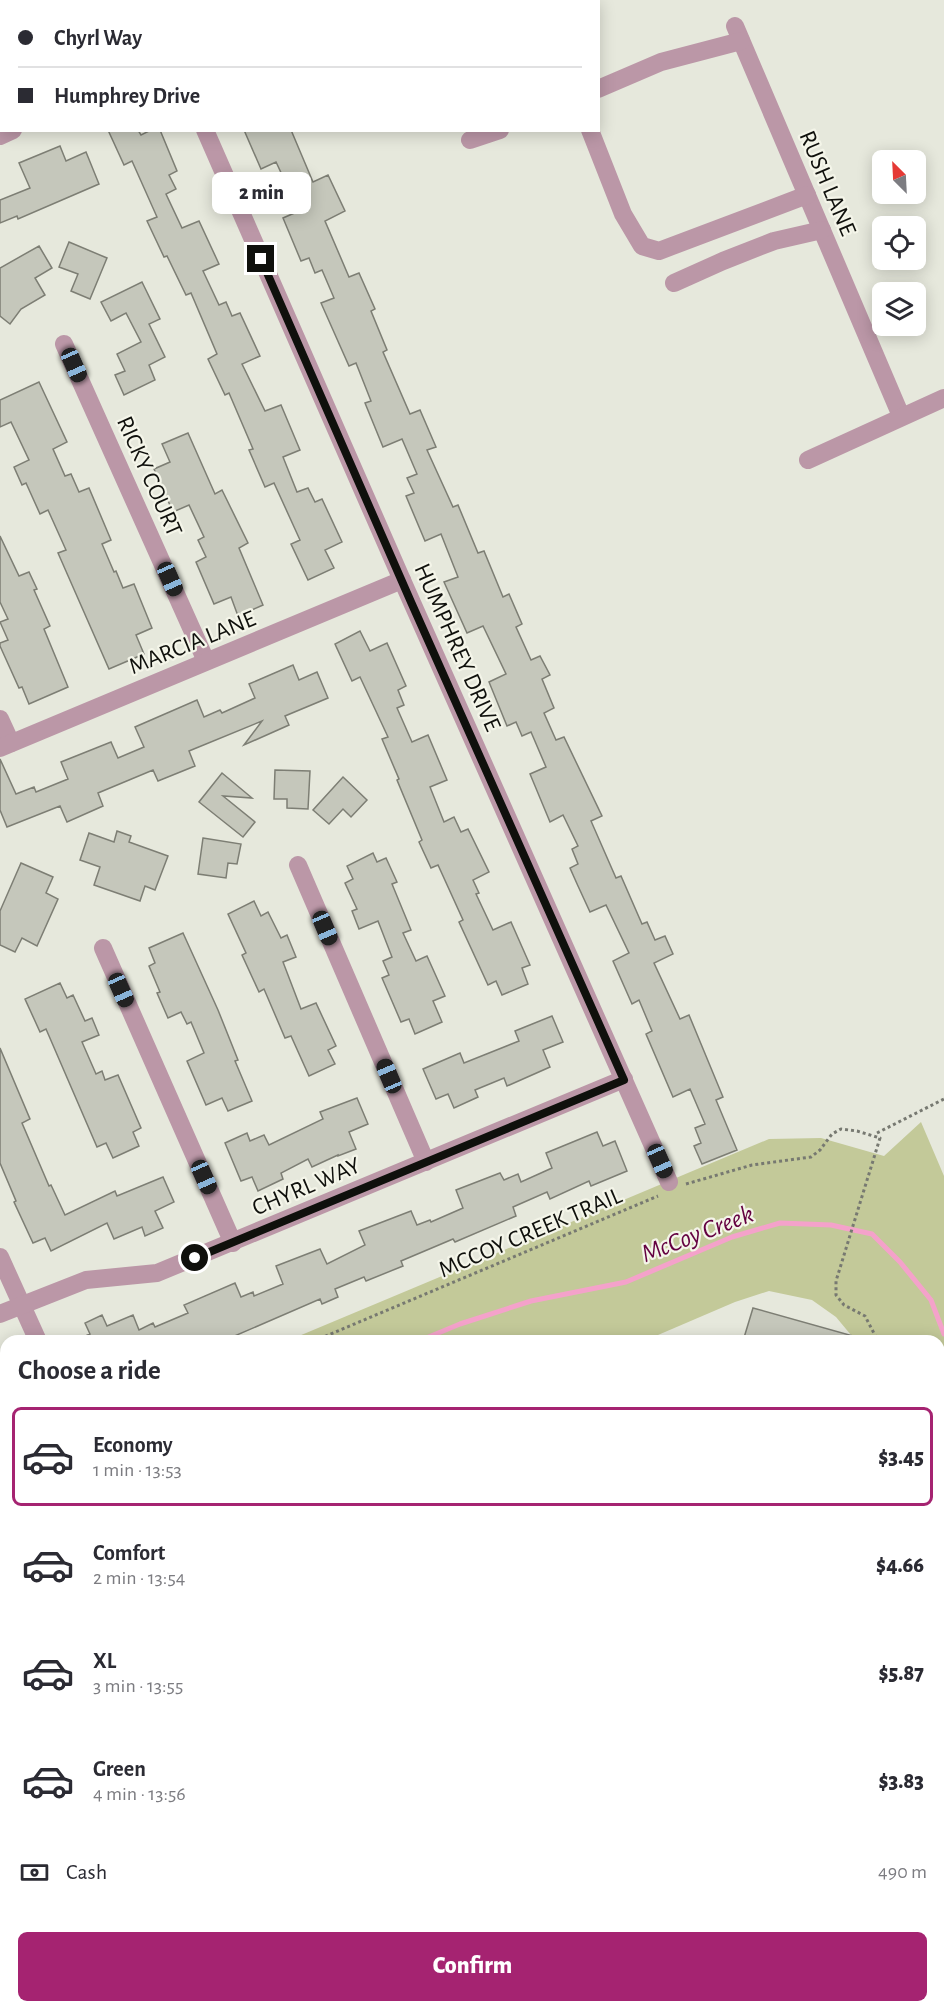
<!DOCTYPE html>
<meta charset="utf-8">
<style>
body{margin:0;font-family:"Alegreya Sans",sans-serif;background:#f7f7f7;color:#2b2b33;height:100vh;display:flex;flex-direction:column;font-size:22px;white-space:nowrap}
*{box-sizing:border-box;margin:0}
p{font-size:20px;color:#7c7c81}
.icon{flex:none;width:33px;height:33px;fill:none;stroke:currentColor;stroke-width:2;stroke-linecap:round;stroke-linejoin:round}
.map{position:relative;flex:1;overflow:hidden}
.panel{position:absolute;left:0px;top:1335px;width:945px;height:678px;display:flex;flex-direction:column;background:#fff;border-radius:18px 18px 0 0;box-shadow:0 3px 15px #0003}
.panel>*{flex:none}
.hud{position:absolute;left:0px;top:0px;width:600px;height:132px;box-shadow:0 3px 15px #0003;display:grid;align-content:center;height:132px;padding:0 18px;background:#fff}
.needle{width:39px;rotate:336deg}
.tools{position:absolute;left:872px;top:150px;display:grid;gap:12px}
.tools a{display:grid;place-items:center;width:54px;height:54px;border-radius:9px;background:#fff;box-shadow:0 3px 15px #0003;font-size:30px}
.end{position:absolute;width:27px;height:27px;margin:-14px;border:8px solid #0f100c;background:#fff;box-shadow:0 0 0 3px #fff}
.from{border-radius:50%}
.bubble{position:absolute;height:42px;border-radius:9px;background:#fff;box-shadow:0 3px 15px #0003;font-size:20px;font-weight:800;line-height:42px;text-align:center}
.car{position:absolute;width:18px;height:36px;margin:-18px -9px;border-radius:8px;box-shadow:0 0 4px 2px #0007;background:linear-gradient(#222 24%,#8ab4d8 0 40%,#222 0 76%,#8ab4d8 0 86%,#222 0)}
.hud b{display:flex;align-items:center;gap:21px;height:57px;font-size:22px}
.hud b+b{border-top:2px solid #e1e1e2}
.hud i{width:15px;height:15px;background:#2b2b33}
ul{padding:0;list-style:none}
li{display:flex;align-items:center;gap:18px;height:99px;margin:0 12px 9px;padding:0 6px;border:3px solid transparent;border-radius:9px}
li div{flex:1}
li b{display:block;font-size:22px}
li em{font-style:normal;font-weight:800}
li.selected{border-color:#a52371}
li>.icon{width:54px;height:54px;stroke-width:1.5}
h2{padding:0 18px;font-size:27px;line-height:72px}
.pay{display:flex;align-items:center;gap:15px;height:66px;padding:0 18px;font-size:22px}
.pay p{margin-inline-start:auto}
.cta{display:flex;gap:12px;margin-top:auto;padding:12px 18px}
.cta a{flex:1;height:69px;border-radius:9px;background:#a52371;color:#fff;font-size:24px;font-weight:800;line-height:69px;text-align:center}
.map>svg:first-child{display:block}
.green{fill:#c3c999}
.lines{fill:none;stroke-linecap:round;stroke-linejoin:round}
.stream{stroke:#f4a2ca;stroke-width:5}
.building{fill:#c5c7bb;stroke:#7d7e74;stroke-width:1.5}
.path{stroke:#777971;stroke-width:3;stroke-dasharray:3 3;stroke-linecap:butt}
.minor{stroke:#bb97a7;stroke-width:18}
.route{stroke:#0f100c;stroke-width:8}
.labels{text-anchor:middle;stroke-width:4.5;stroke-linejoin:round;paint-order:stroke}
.street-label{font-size:24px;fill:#0f100c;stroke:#f4f5e9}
.water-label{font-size:26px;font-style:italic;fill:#640141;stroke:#f4f5e9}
</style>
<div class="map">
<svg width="944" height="2013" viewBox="0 0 944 2013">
<rect width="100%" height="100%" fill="#e6e8dc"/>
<!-- green -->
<g class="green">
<path d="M 921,1122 L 944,1176 L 944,1538 L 939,1527 L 939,1341 L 856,1341 L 836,1317 L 812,1300 L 769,1291 L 735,1302 L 644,1341 L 287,1341 L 769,1139 L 821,1138 L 884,1156 Z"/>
<path d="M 6,1459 L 6,1610 L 0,1613 L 0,1461 Z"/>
</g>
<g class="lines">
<!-- stream -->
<g class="stream">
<path d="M 419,1341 L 460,1324 L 531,1301 L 626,1282 L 732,1237 L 780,1223 L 831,1225 L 872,1234 L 900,1262 L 931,1300 L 944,1334"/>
<path d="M 0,1523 L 6,1521"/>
</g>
</g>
<!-- building -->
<g class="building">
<path d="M 108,130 L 138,130 L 141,135 L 151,130 L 160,130 L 177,171 L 169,175 L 176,189 L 166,194 L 182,228 L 199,221 L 219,264 L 203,271 L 219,305 L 226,302 L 232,316 L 240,313 L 260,356 L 242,364 L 265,411 L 281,405 L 300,450 L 283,457 L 297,492 L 308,488 L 315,502 L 322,499 L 342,542 L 325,550 L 334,568 L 308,580 L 291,544 L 300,540 L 274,483 L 265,487 L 249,450 L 253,449 L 229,393 L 225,395 L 208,359 L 217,354 L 191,293 L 186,295 L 167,256 L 164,257 L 147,221 L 157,217 L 132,161 L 124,165 Z"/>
<path d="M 244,130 L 291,130 L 313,182 L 328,175 L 345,211 L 325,221 L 349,277 L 359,273 L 375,309 L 371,311 L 387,350 L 383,352 L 410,414 L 420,410 L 436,447 L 427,450 L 453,507 L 458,505 L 478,553 L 484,551 L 503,597 L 509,594 L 522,624 L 516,627 L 531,660 L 540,656 L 550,675 L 542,679 L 554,708 L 544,713 L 556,740 L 564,737 L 602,816 L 591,821 L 616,878 L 621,876 L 642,924 L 647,922 L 655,940 L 665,936 L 673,954 L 654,963 L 680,1019 L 689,1015 L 723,1097 L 716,1100 L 737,1150 L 702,1164 L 694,1146 L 701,1143 L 695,1128 L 705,1124 L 690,1089 L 673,1097 L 646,1034 L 652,1031 L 639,1000 L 632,1004 L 613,961 L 629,953 L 606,905 L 590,912 L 578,886 L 570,868 L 578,864 L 572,849 L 578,846 L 563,815 L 550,822 L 530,774 L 546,767 L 531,732 L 522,736 L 516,722 L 507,726 L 489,682 L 506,674 L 483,626 L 467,633 L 444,582 L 458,577 L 441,534 L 425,541 L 406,496 L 414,493 L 407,478 L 417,474 L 402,439 L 383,447 L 365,403 L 371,401 L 356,363 L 349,366 L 321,303 L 334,298 L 322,270 L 315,273 L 309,258 L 301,261 L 283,218 L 299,211 L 276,162 L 261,169 Z"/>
<path d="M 60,146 L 66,161 L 86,152 L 99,184 L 18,219 L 17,216 L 0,223 L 0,200 L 30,188 L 19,163 Z"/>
<path d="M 69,242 L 107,258 L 90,299 L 71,291 L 78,274 L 59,267 Z"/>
<path d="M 39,246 L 52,268 L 35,278 L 45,295 L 21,309 L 10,324 L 0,316 L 0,268 Z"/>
<path d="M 142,282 L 160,319 L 149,324 L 165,357 L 149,365 L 155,380 L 124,395 L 115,375 L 125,371 L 117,354 L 141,342 L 126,313 L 111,321 L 101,302 Z"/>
<path d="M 39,382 L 67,442 L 53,449 L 65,476 L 71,474 L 79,492 L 89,488 L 111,540 L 102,544 L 114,572 L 116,571 L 123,588 L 134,584 L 152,628 L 136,635 L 144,654 L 109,669 L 58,553 L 66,550 L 48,510 L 40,514 L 26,483 L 22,485 L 14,467 L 29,460 L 11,422 L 0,427 L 0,400 Z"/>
<path d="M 188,433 L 215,494 L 222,490 L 248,543 L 239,548 L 263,605 L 238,616 L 231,597 L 214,604 L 196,562 L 206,557 L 198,540 L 204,537 L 189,505 L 173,512 L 154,469 L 170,462 L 162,444 Z"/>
<path d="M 0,536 L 19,576 L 29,572 L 37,589 L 34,590 L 50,626 L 44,629 L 68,687 L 29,704 L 22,687 L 19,688 L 0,646 L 0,643 L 8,640 L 0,622 L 8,619 L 0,602 Z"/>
<path d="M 360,631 L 370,651 L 387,643 L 406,686 L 398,690 L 404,705 L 397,708 L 412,742 L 428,735 L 447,780 L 430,787 L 444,822 L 454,817 L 461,832 L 468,829 L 489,872 L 473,880 L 479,893 L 476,894 L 493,930 L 511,922 L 530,965 L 522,968 L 528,984 L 502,995 L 496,981 L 488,985 L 459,922 L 463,920 L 438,865 L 431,868 L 419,842 L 422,840 L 397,780 L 399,779 L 382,739 L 388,737 L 360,677 L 352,681 L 335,644 Z"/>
<path d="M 293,665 L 299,680 L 317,672 L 328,698 L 285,716 L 289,725 L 244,745 L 262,721 L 189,751 L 195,766 L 158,781 L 153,770 L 98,793 L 103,806 L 67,822 L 60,806 L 7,827 L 0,810 L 0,759 L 16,794 L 34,787 L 36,792 L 68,779 L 61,762 L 111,742 L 118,758 L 144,747 L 135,727 L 197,700 L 204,717 L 220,710 L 222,713 L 255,698 L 249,684 Z"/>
<path d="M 275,770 L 310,771 L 308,809 L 287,808 L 287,799 L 274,799 Z"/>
<path d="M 222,773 L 252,798 L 223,796 L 255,822 L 243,837 L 199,802 Z"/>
<path d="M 343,777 L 367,800 L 351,817 L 343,809 L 329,824 L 313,810 Z"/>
<path d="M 117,831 L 131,836 L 129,842 L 168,856 L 155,890 L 145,886 L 140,901 L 94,885 L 100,867 L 80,860 L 89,833 L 114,842 Z"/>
<path d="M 203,838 L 241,844 L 237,864 L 228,863 L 226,878 L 198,874 Z"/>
<path d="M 373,853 L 377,862 L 386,858 L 397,882 L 392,884 L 411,930 L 403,933 L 416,961 L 427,956 L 445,996 L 433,1001 L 442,1022 L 415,1034 L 409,1019 L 401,1022 L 382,978 L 389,975 L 383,961 L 392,957 L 378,921 L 359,929 L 352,911 L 357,909 L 345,883 L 353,879 L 347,866 Z"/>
<path d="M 21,863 L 53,877 L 46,893 L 58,899 L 37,946 L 22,938 L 15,952 L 0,945 L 0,911 Z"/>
<path d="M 254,901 L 261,916 L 268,912 L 281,938 L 287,935 L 296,957 L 283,962 L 301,1009 L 316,1003 L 336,1046 L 328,1050 L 335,1064 L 309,1076 L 291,1036 L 285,1038 L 264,989 L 259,992 L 242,955 L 246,953 L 228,914 Z"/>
<path d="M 183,933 L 218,1010 L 238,1060 L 235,1061 L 252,1101 L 228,1111 L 222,1098 L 206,1105 L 187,1061 L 204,1053 L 191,1022 L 187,1024 L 181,1012 L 168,1018 L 157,993 L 160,992 L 149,966 L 155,963 L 149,948 Z"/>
<path d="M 60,983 L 67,998 L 73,995 L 85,1021 L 92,1018 L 99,1035 L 82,1042 L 96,1074 L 102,1071 L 105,1080 L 118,1075 L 141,1128 L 133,1132 L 139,1146 L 113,1158 L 106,1143 L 97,1147 L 46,1029 L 40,1032 L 25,999 Z"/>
<path d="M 552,1016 L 563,1042 L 543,1050 L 550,1067 L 507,1086 L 504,1078 L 475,1090 L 478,1097 L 454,1108 L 448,1094 L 436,1099 L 423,1069 L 460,1053 L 464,1063 L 519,1041 L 515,1031 Z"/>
<path d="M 0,1048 L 30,1119 L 22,1123 L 49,1186 L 51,1185 L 65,1215 L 115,1191 L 117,1196 L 163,1177 L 174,1202 L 155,1211 L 163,1228 L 145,1236 L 142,1227 L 114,1239 L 107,1223 L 51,1251 L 45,1238 L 33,1243 L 14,1202 L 16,1201 L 0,1163 Z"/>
<path d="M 357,1098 L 368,1124 L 349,1132 L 356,1149 L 338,1156 L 338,1155 L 312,1167 L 308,1159 L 281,1173 L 283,1179 L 258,1191 L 252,1177 L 241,1181 L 225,1143 L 247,1133 L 250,1141 L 264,1135 L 269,1145 L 323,1119 L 320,1112 Z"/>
<path d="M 597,1132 L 603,1146 L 615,1141 L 627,1171 L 591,1186 L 589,1181 L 550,1199 L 547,1192 L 513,1207 L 516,1216 L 455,1242 L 453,1239 L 401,1261 L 403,1266 L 366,1281 L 364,1277 L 335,1289 L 338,1297 L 322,1304 L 320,1299 L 223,1341 L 74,1341 L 90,1334 L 85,1323 L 102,1315 L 107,1326 L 133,1315 L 139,1330 L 153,1323 L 155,1327 L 188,1313 L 184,1305 L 235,1283 L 241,1297 L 253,1292 L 254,1296 L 283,1284 L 276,1266 L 320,1249 L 327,1264 L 365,1245 L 359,1231 L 411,1211 L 417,1225 L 430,1220 L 431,1222 L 463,1208 L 456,1190 L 500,1173 L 504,1180 L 518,1174 L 521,1182 L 552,1168 L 546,1153 Z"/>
<path d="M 753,1308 L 853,1336 L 852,1341 L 743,1341 Z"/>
</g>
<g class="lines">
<!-- path -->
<g class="path">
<path d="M 877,1133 L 944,1099"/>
<path d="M 686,1184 L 752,1165 L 811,1157 L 820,1150 L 832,1134 L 841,1129 L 857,1131 L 880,1138 L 836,1281 L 836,1295 L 844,1305 L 865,1316 L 878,1341"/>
<path d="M 314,1341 L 658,1196"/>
<path d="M 0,1472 L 6,1469"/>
<path d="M 939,1488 L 944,1500"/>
</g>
<!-- minor -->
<g class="minor">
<path d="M 148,0 L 149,2"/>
<path d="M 735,26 L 901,416"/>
<path d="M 598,89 L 661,62 L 741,41"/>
<path d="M 205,130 L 402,580 L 669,1182"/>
<path d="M 590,130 L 623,214 L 642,246 L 659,251 L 807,195"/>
<path d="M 0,136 L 13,130"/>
<path d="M 470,140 L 500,130"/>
<path d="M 674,283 L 723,261 L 774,241 L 822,230"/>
<path d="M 64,344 L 206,661"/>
<path d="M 808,460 L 944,398"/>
<path d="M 0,719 L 11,743"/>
<path d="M 0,748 L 402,580"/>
<path d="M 298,865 L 426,1162"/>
<path d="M 103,948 L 233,1243"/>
<path d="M 0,1257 L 38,1341"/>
<path d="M 0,1314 L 86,1280 L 157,1273 L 624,1079"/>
<path d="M 0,1733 L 6,1730"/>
<path d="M 939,1792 L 944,1805"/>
<path d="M 0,1796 L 6,1810"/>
<path d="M 0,1961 L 6,1958"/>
<path d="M 89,2007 L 92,2013"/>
<path d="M 415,2013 L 429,2007"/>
</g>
</g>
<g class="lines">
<!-- route -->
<path class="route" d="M 195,1258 L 624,1080 L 411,602 L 261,259"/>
</g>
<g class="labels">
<!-- street labels -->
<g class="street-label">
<text transform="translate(828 183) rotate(67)" y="8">RUSH LANE</text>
<text transform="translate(150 476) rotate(66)" y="8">RICKY COURT</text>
<text transform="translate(192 642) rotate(-22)" y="8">MARCIA LANE</text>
<text transform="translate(458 647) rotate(66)" y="8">HUMPHREY DRIVE</text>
<text transform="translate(306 1186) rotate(-23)" y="8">CHYRL WAY</text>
<text transform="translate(530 1232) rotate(-23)" y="8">MCCOY CREEK TRAIL</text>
</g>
<!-- water labels -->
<g class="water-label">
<text transform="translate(697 1233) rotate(-21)" y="9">McCoy Creek</text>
</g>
</g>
</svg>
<div class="tools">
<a><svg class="needle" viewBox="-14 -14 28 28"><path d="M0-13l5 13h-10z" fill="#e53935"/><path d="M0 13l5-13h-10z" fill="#7c7c81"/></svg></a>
<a><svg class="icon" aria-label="locate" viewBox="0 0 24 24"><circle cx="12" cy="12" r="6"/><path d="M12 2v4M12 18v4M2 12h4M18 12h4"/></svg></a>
<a><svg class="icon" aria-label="layers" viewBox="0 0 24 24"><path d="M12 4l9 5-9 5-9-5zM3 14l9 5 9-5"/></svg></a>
</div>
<i class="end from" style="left:195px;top:1258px"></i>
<i class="end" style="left:261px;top:259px"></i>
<div class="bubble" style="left:212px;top:172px;width:99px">2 min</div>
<i class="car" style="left:74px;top:365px;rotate:156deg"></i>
<i class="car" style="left:170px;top:579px;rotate:156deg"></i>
<i class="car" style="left:325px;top:928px;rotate:157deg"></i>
<i class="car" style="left:121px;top:990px;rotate:156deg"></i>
<i class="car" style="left:389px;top:1076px;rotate:337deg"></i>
<i class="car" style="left:660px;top:1161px;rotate:156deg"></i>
<i class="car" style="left:204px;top:1177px;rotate:156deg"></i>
<div class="hud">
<b><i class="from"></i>Chyrl Way</b>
<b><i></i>Humphrey Drive</b>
</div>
<section class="panel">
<h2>Choose a ride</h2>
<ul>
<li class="selected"><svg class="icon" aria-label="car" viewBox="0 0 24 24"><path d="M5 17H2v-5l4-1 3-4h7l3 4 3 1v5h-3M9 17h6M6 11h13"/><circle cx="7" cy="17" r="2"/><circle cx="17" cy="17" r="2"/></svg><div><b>Economy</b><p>1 min · 13:53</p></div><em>$3.45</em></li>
<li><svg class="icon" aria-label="car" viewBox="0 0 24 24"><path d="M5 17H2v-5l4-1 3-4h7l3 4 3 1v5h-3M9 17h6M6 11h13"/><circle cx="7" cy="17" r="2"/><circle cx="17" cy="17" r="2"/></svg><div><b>Comfort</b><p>2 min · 13:54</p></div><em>$4.66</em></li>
<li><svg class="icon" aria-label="car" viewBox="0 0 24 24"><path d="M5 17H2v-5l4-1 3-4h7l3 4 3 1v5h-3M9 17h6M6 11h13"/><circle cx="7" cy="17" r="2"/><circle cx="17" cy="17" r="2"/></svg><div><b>XL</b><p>3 min · 13:55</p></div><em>$5.87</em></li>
<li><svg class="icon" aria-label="car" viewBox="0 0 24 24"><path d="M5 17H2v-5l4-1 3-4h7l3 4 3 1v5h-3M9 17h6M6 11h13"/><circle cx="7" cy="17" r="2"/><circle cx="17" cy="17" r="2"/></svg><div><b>Green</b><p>4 min · 13:56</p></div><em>$3.83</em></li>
</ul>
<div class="pay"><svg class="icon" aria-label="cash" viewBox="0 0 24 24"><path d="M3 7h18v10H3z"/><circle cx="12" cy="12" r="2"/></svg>Cash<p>490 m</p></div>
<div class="cta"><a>Confirm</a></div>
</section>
</div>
